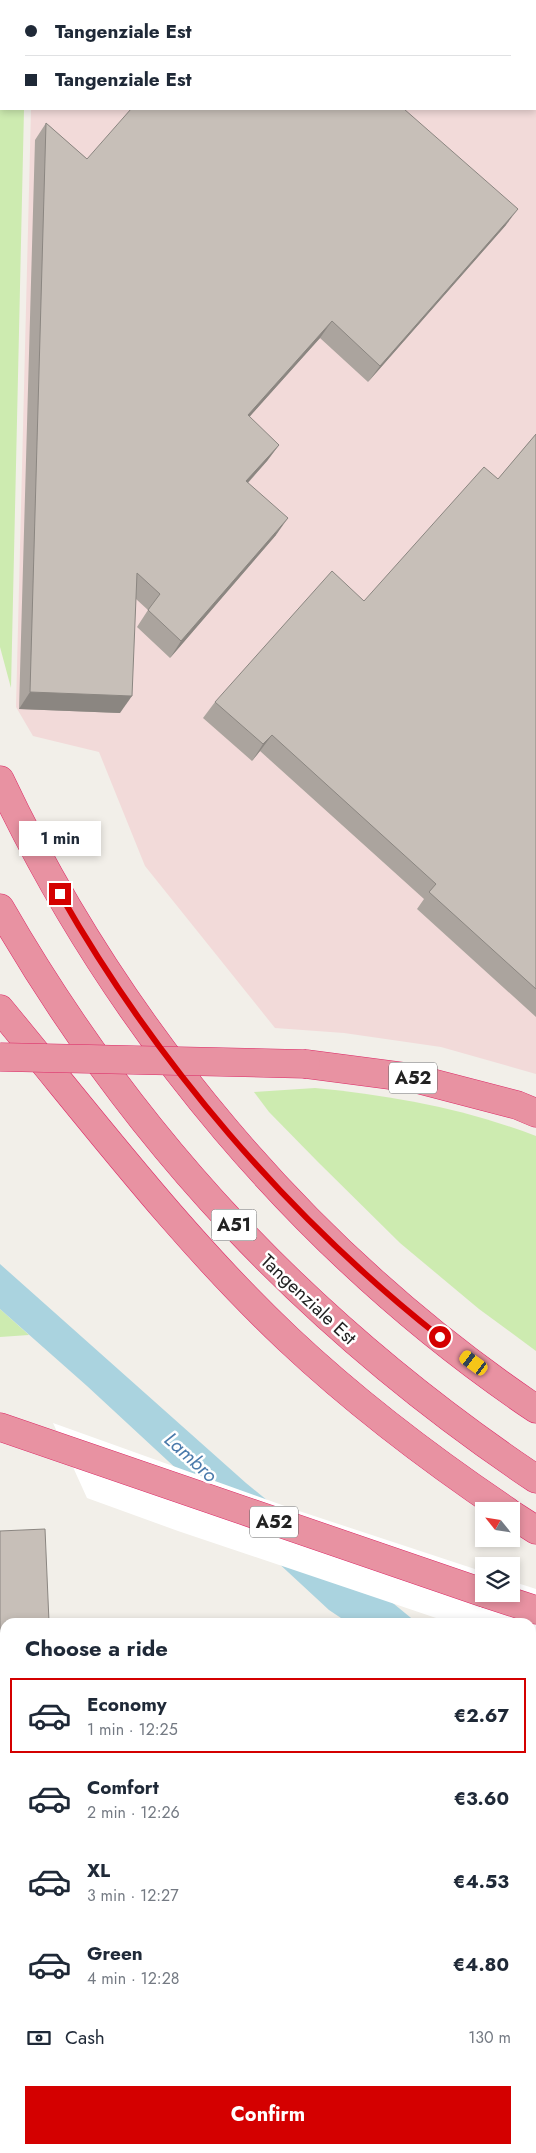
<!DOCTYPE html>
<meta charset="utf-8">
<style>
body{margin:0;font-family:Jost,sans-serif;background:#f2f2f3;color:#1f2937;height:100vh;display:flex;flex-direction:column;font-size:19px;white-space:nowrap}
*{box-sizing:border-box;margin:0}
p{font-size:16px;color:#747a83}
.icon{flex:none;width:28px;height:28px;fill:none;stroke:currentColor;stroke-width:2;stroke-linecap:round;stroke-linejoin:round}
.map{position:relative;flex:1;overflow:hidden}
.details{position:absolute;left:0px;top:1618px;width:536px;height:536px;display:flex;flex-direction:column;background:#fff;border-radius:15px 15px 0 0;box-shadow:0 2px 8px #0003}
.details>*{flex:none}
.top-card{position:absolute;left:0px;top:0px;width:536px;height:110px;box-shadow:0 2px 8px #0003;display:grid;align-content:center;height:110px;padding:0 25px;background:#fff}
.needle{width:32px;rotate:300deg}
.tools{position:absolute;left:475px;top:1502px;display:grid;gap:10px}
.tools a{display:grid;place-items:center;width:45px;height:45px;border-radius:0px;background:#fff;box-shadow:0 2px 8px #0003;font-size:25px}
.end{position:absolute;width:22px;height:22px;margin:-11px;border:6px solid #d40000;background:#fff;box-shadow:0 0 0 2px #fff}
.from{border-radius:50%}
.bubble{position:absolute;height:35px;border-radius:0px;background:#fff;box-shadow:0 2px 8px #0003;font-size:16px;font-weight:700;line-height:35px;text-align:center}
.car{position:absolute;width:15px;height:30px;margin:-15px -8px;border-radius:6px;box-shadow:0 0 4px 1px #0007;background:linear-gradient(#f5c518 24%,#345 0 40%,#f5c518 0 76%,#345 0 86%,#f5c518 0)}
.top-card b{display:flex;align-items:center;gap:18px;height:48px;font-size:19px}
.top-card b+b{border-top:1px solid #e0e1e3}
.top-card i{width:12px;height:12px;background:#1f2937}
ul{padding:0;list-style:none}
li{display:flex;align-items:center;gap:15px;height:75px;margin:0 10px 8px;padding:0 15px;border:2px solid transparent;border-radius:0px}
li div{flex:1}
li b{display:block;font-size:19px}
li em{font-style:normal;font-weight:700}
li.active{border-color:#d40000}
li>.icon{width:45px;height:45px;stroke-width:1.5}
h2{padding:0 25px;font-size:22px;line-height:60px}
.pay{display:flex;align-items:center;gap:12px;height:55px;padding:0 25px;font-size:19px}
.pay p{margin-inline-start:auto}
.button{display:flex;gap:10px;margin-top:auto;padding:10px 25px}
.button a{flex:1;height:58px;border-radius:0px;background:#d40000;color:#fff;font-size:20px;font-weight:700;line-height:58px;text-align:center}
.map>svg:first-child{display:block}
.commercial{fill:#f2dad9}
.industrial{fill:#ebdbe8}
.grass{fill:#cdebb0}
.water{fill:#aad3df}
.pier{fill:#fff}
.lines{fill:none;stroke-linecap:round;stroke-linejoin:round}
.minor-casing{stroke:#a9a9a9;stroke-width:29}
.highway-casing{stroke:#dc2a67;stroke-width:29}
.minor{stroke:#fff;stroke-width:28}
.highway{stroke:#e892a2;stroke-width:28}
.highway-bridge-casing{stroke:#dc2a67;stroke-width:29;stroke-linecap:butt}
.highway-bridge{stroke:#e892a2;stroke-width:28}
.wall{fill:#aba49e}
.shaded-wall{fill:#8b8681}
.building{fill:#c7bfb8;stroke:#8b8681}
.route{stroke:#d40000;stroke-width:6}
.labels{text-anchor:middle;stroke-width:5;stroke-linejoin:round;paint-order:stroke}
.shield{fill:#fff;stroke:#646464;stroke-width:1}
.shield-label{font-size:18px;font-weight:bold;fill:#222}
.street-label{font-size:19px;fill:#222;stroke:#fff}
.water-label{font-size:20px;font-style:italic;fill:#4a7aab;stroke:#fff}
</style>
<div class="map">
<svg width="536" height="2153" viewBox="0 0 536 2153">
<rect width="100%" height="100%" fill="#f2efe9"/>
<!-- commercial -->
<path class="commercial" d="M 34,0 L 536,0 L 536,1074 L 441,1047 L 344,1033 L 275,1028 L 145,866 L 99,752 L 33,736 L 16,707 L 31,109 L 535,109 L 535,1 Z"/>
<!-- industrial -->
<path class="industrial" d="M 5,1832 L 5,2149 L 531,2149 L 531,2053 L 536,2056 L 536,2153 L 0,2153 L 0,1833 Z"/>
<!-- grass -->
<g class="grass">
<path d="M 0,0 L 26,0 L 1,1 L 1,109 L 24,109 L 11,688 L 0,647 Z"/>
<path d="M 315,1088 C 390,1095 466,1109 536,1136 L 536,1351 L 479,1309 L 400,1243 L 318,1162 L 269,1112 L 254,1092 Z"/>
<path d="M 0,1309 L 29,1335 L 0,1337 Z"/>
</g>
<!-- water -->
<g class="water">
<path d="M 0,1264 L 246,1483 L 416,1622 L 347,1622 L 329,1610 L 87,1386 L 0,1309 Z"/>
<path d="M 531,1700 L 536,1703 L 536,1753 L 531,1750 Z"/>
</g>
<!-- pier -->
<path class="pier" d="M 53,1423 L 296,1510 L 484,1572 L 484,1594 L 511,1594 L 511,1581 L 536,1589 L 536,1650 L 531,1649 L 531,1622 L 448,1622 L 178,1531 L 87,1498 Z"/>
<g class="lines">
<defs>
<g id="minor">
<path d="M 0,1797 L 5,1797"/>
<path d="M 531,1822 L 536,1826"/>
<path d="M 531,2007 L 536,2010"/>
</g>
<g id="highway">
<path d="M 0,780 C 118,1030 306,1254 536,1409"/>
<path d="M 0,908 C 135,1143 311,1328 536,1479"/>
<path d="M 0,1009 C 93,1121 182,1239 288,1339 C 356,1403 430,1459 507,1511"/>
<path d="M 306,1064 L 413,1078 L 517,1105 L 536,1113"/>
<path d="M 0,1427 L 484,1593"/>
<path d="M 511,1514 L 536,1530"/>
<path d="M 487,1594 L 536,1610"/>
</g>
</defs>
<!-- minor casing -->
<use href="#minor" class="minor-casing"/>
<!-- highway casing -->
<use href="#highway" class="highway-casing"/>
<!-- minor -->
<use href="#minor" class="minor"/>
<!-- highway -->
<use href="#highway" class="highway"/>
<defs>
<path id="highway-bridge" d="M 0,1057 L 306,1064"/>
</defs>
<!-- highway-bridge casing -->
<use href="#highway-bridge" class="highway-bridge-casing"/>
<!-- highway-bridge -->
<use href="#highway-bridge" class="highway-bridge"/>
</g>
<!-- wall -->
<g class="wall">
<path d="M 461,0 L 536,0 L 536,38 L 535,40 L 535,1 L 462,1 Z"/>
<path d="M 46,123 L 87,159 L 506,225 L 368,382 L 320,338 L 249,417 L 279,445 L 267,461 L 248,483 L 276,535 L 170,658 L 137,627 L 148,610 L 136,599 L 120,713 L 19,709 L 35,140 Z"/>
<path d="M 536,434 L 536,1017 L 417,909 L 424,899 L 260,751 L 252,761 L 203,718 L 215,702 L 364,601 L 498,479 Z"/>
</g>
<!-- shaded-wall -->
<g class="shaded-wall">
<path d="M 518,209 L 506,225 L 368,382 L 380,366 Z"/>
<path d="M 332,321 L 320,338 L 236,432 L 248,415 Z"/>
<path d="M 279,445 L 267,461 L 234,498 L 246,481 Z"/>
<path d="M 288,518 L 276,535 L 170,658 L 181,641 Z"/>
<path d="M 30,692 L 132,696 L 120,713 L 19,709 Z"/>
<path d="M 272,735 L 260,751 L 252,761 L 263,744 Z"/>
<rect x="0" y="1707" width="5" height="14"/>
<rect x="0" y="1929" width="5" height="12"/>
<rect x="0" y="1995" width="5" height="15"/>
<path d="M 5,2112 L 5,2124 L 0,2126 L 0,2114 Z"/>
</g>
<!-- building -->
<g class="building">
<path d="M 225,0 L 281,0 L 282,1 L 224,1 Z"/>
<path d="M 491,0 L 536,0 L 536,35 L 535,36 L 535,1 L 493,1 Z"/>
<path d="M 131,109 L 404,109 L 518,209 L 380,366 L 332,321 L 248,415 L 279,445 L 246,481 L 288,518 L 181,641 L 148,610 L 160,594 L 137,573 L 132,696 L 30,692 L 46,123 L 87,159 Z"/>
<path d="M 536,434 L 536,989 L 429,892 L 436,884 L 272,735 L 263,744 L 215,702 L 332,571 L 364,601 L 484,467 L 498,479 Z"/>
<path d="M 45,1529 L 49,1622 L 5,1622 L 5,1707 L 0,1707 L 0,1531 Z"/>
<rect x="0" y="1836" width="5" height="93"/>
<rect x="0" y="1942" width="5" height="53"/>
<path d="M 5,2043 L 5,2112 L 0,2114 L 0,2044 Z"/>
<path d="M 119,2149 L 155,2149 L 156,2153 L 98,2153 Z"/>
</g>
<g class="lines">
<!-- route -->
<path class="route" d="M 60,894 C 156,1063 288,1217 440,1337"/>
</g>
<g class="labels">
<!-- shield labels -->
<g class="shield">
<rect x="389" y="1062.5" width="48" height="31" rx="4"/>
<rect x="211.5" y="1209.5" width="45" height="31" rx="4"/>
<rect x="250" y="1506.5" width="48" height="31" rx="4"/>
</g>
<g class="shield-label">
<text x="413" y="1084">A52</text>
<text x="234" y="1231">A51</text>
<text x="274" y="1528">A52</text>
</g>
<!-- street labels -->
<g class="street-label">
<text transform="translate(309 1299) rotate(43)" y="7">Tangenziale Est</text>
</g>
<!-- water labels -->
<g class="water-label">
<text transform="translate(191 1457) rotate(42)" y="7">Lambro</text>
</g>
</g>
</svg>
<div class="tools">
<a><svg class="needle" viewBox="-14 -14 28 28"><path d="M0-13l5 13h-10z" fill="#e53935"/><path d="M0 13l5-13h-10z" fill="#747a83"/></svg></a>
<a><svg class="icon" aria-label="layers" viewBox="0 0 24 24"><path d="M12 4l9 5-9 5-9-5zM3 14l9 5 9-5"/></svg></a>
</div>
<i class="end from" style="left:440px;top:1337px"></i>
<i class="end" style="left:60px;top:894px"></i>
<div class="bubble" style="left:19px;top:821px;width:82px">1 min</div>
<i class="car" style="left:474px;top:1363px;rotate:306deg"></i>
<div class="top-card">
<b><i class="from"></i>Tangenziale Est</b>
<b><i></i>Tangenziale Est</b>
</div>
<section class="details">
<h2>Choose a ride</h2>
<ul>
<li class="active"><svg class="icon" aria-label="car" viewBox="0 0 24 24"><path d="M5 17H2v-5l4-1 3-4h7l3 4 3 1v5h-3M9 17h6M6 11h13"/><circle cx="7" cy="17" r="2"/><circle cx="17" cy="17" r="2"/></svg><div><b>Economy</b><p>1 min · 12:25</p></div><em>€2.67</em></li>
<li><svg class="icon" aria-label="car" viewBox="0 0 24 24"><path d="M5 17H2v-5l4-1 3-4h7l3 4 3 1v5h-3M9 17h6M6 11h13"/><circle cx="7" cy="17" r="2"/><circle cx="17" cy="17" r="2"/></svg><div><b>Comfort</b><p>2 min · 12:26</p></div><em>€3.60</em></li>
<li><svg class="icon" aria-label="car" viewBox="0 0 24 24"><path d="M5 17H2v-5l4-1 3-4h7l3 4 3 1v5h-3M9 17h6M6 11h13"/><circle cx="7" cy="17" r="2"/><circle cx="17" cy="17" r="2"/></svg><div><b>XL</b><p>3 min · 12:27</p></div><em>€4.53</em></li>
<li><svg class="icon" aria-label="car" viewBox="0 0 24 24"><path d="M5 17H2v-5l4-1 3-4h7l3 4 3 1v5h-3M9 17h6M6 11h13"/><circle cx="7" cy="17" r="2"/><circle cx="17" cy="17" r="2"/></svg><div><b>Green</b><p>4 min · 12:28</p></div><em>€4.80</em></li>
</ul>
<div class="pay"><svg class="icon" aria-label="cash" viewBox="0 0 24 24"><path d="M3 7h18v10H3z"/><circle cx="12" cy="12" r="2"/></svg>Cash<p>130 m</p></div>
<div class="button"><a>Confirm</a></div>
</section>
</div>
